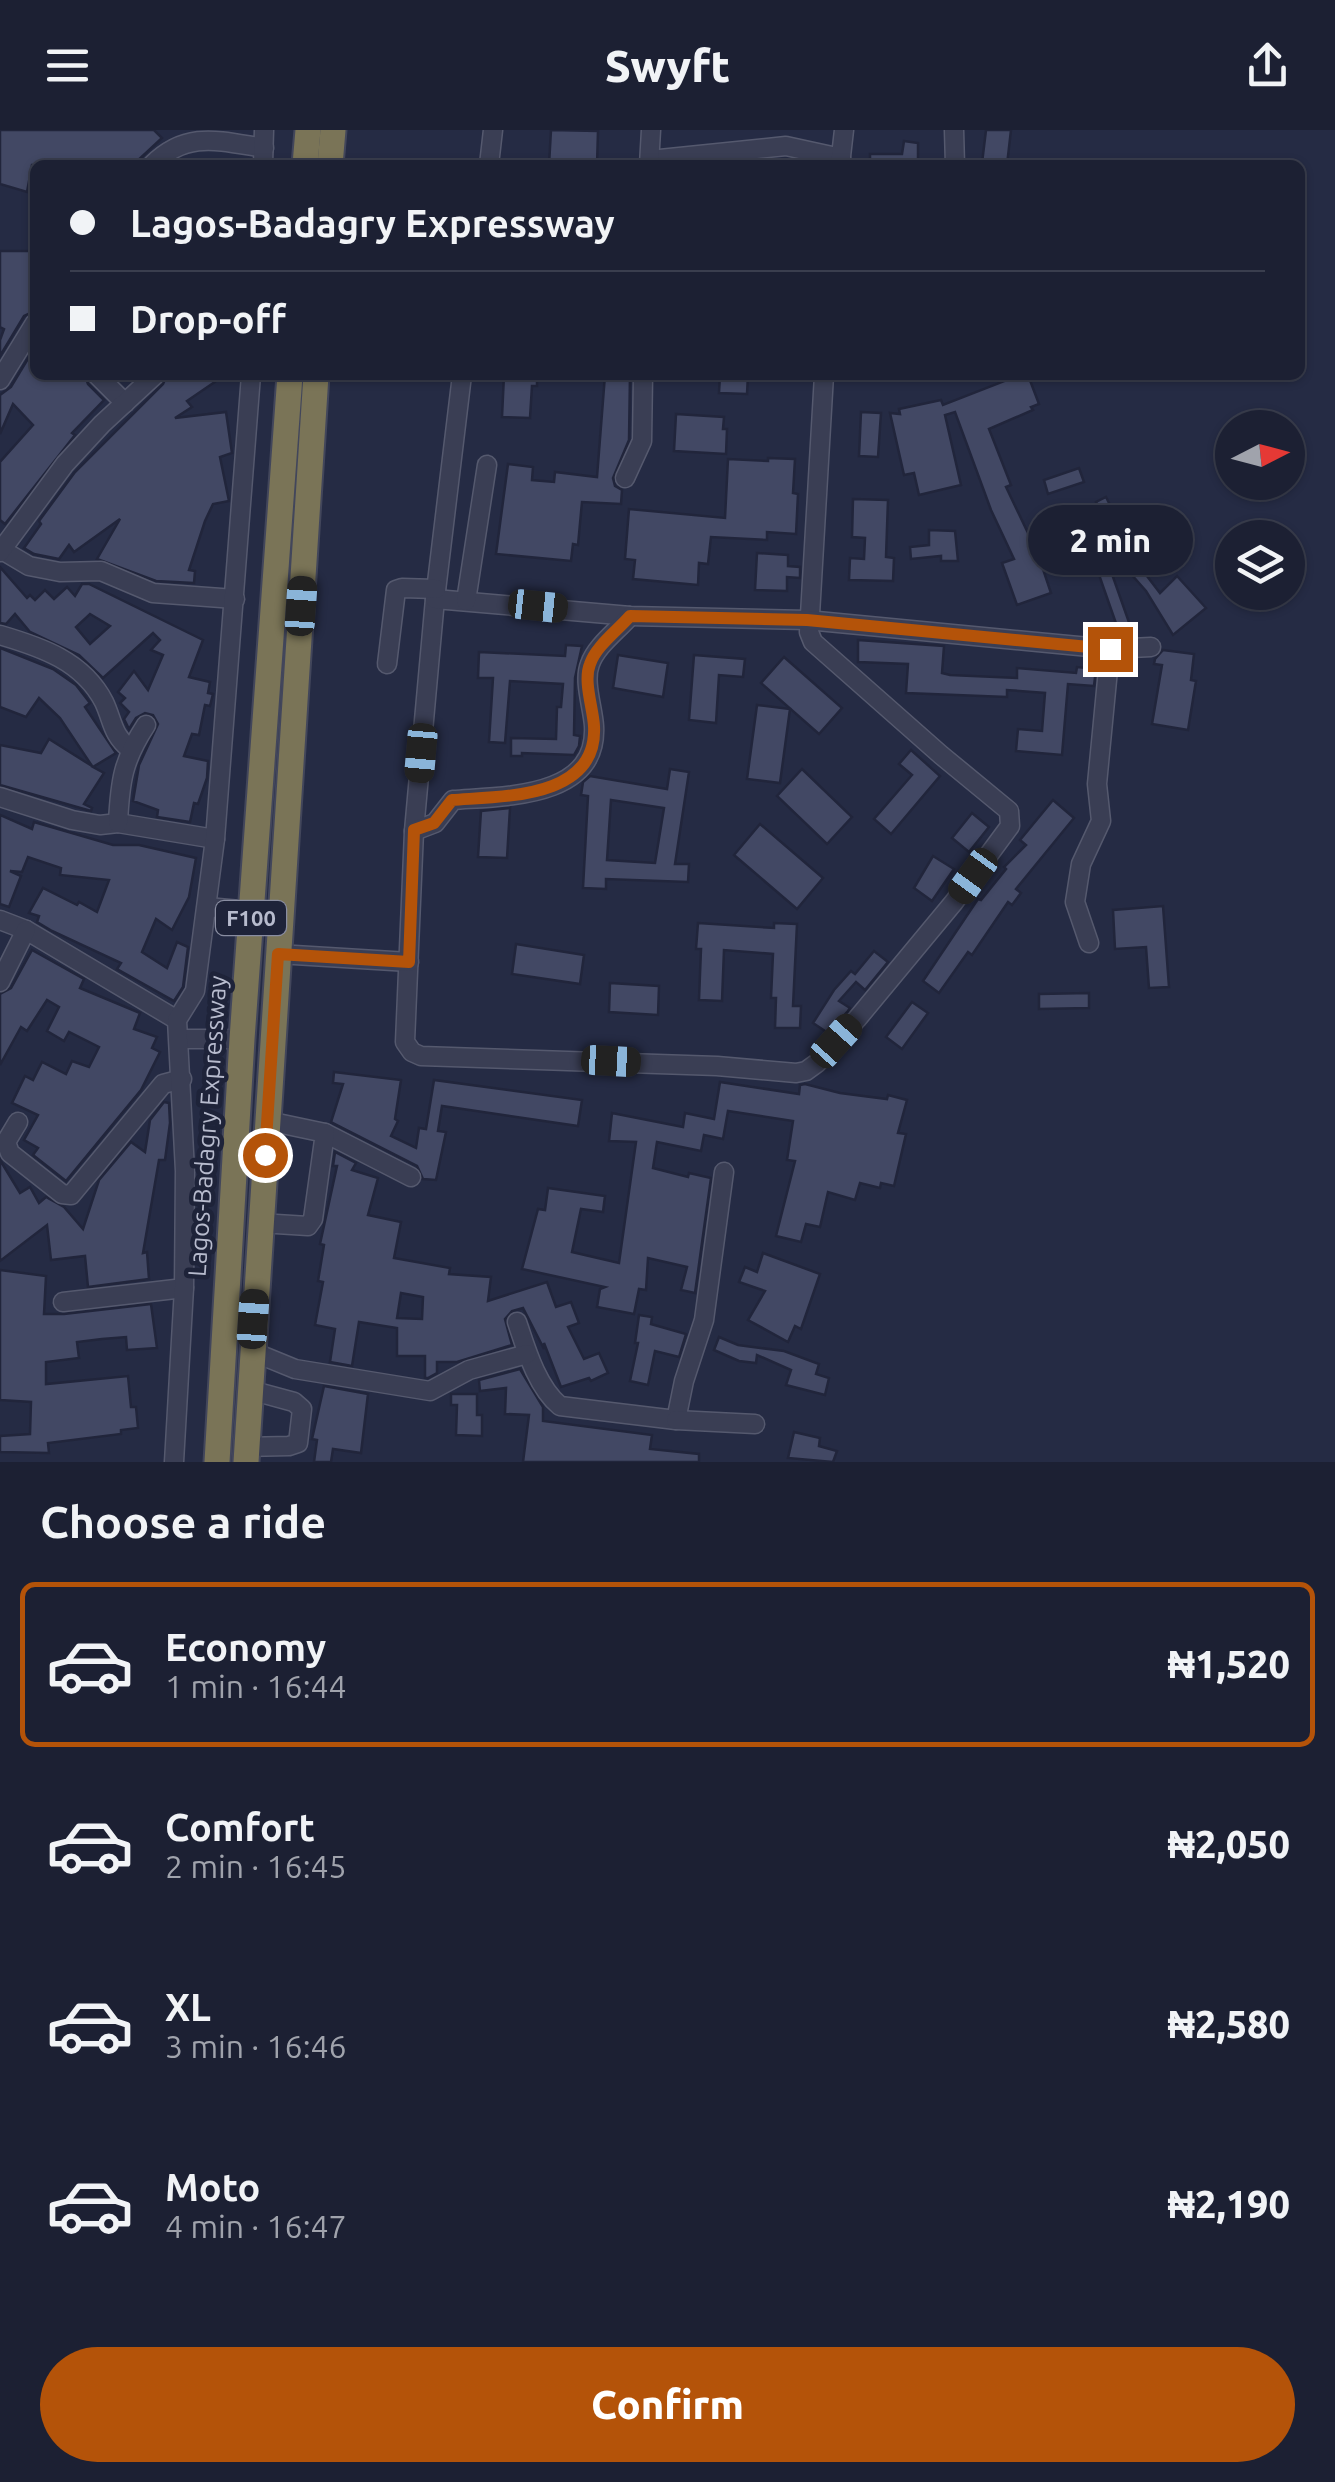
<!DOCTYPE html>
<meta charset="utf-8">
<style>
body{margin:0;font-family:Ubuntu,sans-serif;background:#292d3f;color:#f1f3f6;height:100vh;display:flex;flex-direction:column;font-size:38px;white-space:nowrap}
*{box-sizing:border-box;margin:0}
p{font-size:32px;color:#a0a3ac}
.icon{flex:none;width:55px;height:55px;fill:none;stroke:currentColor;stroke-width:2;stroke-linecap:round;stroke-linejoin:round}
.map{position:relative;height:1332px;overflow:hidden}
.details{display:flex;flex-direction:column;background:#1c2033;flex:1}
.details>*{flex:none}
.top-card{position:absolute;left:30px;top:30px;width:1275px;height:220px;border-radius:15px;box-shadow:0 2px 8px #0004,0 0 0 2px #3a3e4e;display:grid;align-content:center;height:220px;padding:0 40px;background:#1c2033}
.needle{width:65px;rotate:84deg}
.tools{position:absolute;left:1215px;top:280px;display:grid;gap:20px}
.tools a{display:grid;place-items:center;width:90px;height:90px;border-radius:50%;background:#1c2033;box-shadow:0 2px 8px #0004,0 0 0 2px #3a3e4e;font-size:50px}
.end{position:absolute;width:45px;height:45px;margin:-22px;border:12px solid #b45309;background:#fff;box-shadow:0 0 0 5px #fff}
.from{border-radius:50%}
.bubble{position:absolute;height:70px;border-radius:35px;background:#1c2033;box-shadow:0 2px 8px #0004,0 0 0 2px #3a3e4e;font-size:32px;font-weight:800;line-height:70px;text-align:center}
.car{position:absolute;width:30px;height:60px;margin:-30px -15px;border-radius:12px;box-shadow:0 0 8px 2px #0007;background:linear-gradient(#222 24%,#8ab4d8 0 40%,#222 0 76%,#8ab4d8 0 86%,#222 0)}
.top-card b{display:flex;align-items:center;gap:35px;height:95px;font-size:38px}
.top-card b+b{border-top:2px solid #3a3e4e}
.top-card i{width:25px;height:25px;background:#f1f3f6}
ul{padding:0;list-style:none}
li{display:flex;align-items:center;gap:30px;height:165px;margin:0 20px 15px;padding:0 20px;border:5px solid transparent;border-radius:15px}
li div{flex:1}
li b{display:block;font-size:38px}
li em{font-style:normal;font-weight:800}
li.on{border-color:#b45309}
li>.icon{width:90px;height:90px;stroke-width:1.5}
h2{padding:0 40px;font-size:45px;line-height:120px}
.action{display:flex;gap:20px;margin-top:auto;padding:20px 40px}
.action a{flex:1;height:115px;border-radius:60px;background:#b45309;color:#fff;font-size:40px;font-weight:800;line-height:115px;text-align:center}
header{display:flex;justify-content:space-between;align-items:center;height:130px;padding:0 40px;background:#1c2033;font-size:45px;font-weight:800}
.map>svg:first-child{display:block}
.building{fill:#424864;stroke:#21253b;stroke-width:2.5;fill-rule:evenodd}
.lines{fill:none;stroke-linecap:round;stroke-linejoin:round}
.minor-casing{stroke:#55596e;stroke-width:21}
.highway-casing{stroke:#42465b;stroke-width:29}
.minor{stroke:#3a3e54;stroke-width:18}
.highway{stroke:#7a7457;stroke-width:25}
.route{stroke:#b45309;stroke-width:12}
.labels{text-anchor:middle;stroke-width:9;stroke-linejoin:round;paint-order:stroke}
.shield{fill:#1e2339;stroke:#898da1;stroke-width:2.5}
.shield-label{font-size:22px;font-weight:bold;fill:#b7bbcd}
.street-label{font-size:25px;fill:#b7bbcd;stroke:#1e2339}
</style>
<header><svg class="icon" aria-label="menu" viewBox="0 0 24 24"><path d="M4 6h16M4 12h16M4 18h16"/></svg>Swyft<svg class="icon" aria-label="share" viewBox="0 0 24 24"><path d="M12 15V3M7 8l5-5 5 5M5 13v7h14v-7"/></svg></header>
<div class="map">
<svg width="1335" height="1332" viewBox="0 0 1335 1332">
<rect width="100%" height="100%" fill="#252b44"/>
<!-- building -->
<g class="building">
<path d="M 0,0 L 154,0 L 162,8 L 133,35 L 32,35 L 27,62 L 0,54 Z"/>
<path d="M 551,0 L 598,1 L 597,35 L 549,35 Z"/>
<path d="M 986,0 L 1011,0 L 1007,35 L 982,33 Z"/>
<path d="M 904,11 L 918,13 L 918,35 L 870,35 L 870,24 L 902,24 Z"/>
<path d="M 0,121 L 34,121 L 35,158 L 35,181 L 24,186 L 0,226 L 0,210 L 4,199 L 0,197 Z"/>
<path d="M 35,217 L 35,245 L 85,245 L 88,254 L 104,270 L 72,303 L 75,305 L 5,394 L 0,390 L 0,332 L 33,295 L 13,274 L 0,304 L 0,265 L 11,257 Z"/>
<path d="M 167,245 L 225,245 L 187,271 L 192,277 L 175,288 L 226,282 L 232,323 L 220,327 L 229,371 L 213,374 L 205,391 L 189,440 L 195,441 L 194,453 L 156,451 L 97,429 L 120,389 L 74,422 L 69,415 L 59,429 L 34,424 L 24,418 L 41,394 L 39,391 L 75,342 L 163,254 Z"/>
<path d="M 504,245 L 537,245 L 537,256 L 532,256 L 530,288 L 502,287 Z"/>
<path d="M 605,245 L 630,245 L 629,310 L 613,348 L 615,356 L 622,360 L 621,374 L 582,372 L 578,415 L 573,414 L 571,431 L 496,424 L 508,334 L 533,337 L 532,350 L 554,352 L 555,342 L 597,347 Z"/>
<path d="M 720,245 L 748,245 L 747,264 L 719,263 Z"/>
<path d="M 1020,245 L 1028,245 L 1039,274 L 1031,277 L 1033,280 L 989,299 L 1011,355 L 1006,357 L 1038,424 L 1051,463 L 1017,475 L 1002,433 L 1014,429 L 991,380 L 955,282 L 945,285 L 961,355 L 919,365 L 914,343 L 904,345 L 890,283 L 900,284 L 899,279 L 941,270 L 943,275 Z"/>
<path d="M 861,282 L 881,283 L 878,327 L 859,326 Z"/>
<path d="M 676,284 L 724,287 L 723,299 L 727,299 L 726,324 L 674,321 Z"/>
<path d="M 768,328 L 795,329 L 793,363 L 798,364 L 796,404 L 767,402 L 767,410 L 711,407 L 708,434 L 699,433 L 698,455 L 633,449 L 635,430 L 625,429 L 629,379 L 725,388 L 728,329 L 768,331 Z"/>
<path d="M 1079,338 L 1084,352 L 1048,364 L 1044,350 Z"/>
<path d="M 1106,367 L 1123,401 L 1132,394 L 1142,406 L 1122,422 L 1096,372 Z"/>
<path d="M 853,369 L 888,370 L 886,427 L 894,428 L 893,451 L 849,450 L 850,428 L 864,429 L 865,408 L 852,407 Z"/>
<path d="M 1087,397 L 1106,427 L 1131,498 L 1119,502 L 1083,399 Z"/>
<path d="M 929,400 L 955,401 L 958,431 L 941,431 L 941,426 L 911,429 L 910,417 L 929,415 Z"/>
<path d="M 757,423 L 788,425 L 788,436 L 800,437 L 800,448 L 787,447 L 787,461 L 755,460 Z"/>
<path d="M 1134,429 L 1160,463 L 1177,446 L 1206,478 L 1173,505 L 1146,461 L 1123,435 Z"/>
<path d="M 0,437 L 27,468 L 30,465 L 35,470 L 45,460 L 54,469 L 67,457 L 75,466 L 82,454 L 89,454 L 203,510 L 189,547 L 210,552 L 208,563 L 213,564 L 210,576 L 205,575 L 199,605 L 192,604 L 184,626 L 208,631 L 207,648 L 198,674 L 194,673 L 190,692 L 157,687 L 158,680 L 133,671 L 139,635 L 158,594 L 153,585 L 145,583 L 136,588 L 129,599 L 124,589 L 129,582 L 120,573 L 125,568 L 118,562 L 134,541 L 148,560 L 163,525 L 151,520 L 160,510 L 153,503 L 103,548 L 79,525 L 30,502 L 15,484 L 6,494 L 0,493 ZM 90,484 L 110,496 L 90,514 L 76,497 Z"/>
<path d="M 858,510 L 944,516 L 942,543 L 950,545 L 1017,548 L 1017,538 L 1076,543 L 1077,537 L 1096,539 L 1094,556 L 1068,554 L 1062,625 L 1016,621 L 1018,599 L 1042,601 L 1045,563 L 1007,560 L 1007,567 L 906,563 L 908,534 L 858,532 Z"/>
<path d="M 566,515 L 582,516 L 575,548 L 574,605 L 580,606 L 579,616 L 574,625 L 522,623 L 522,626 L 511,626 L 511,608 L 556,609 L 557,577 L 561,577 L 563,554 L 510,551 L 505,613 L 489,612 L 493,548 L 478,548 L 479,522 L 565,526 Z"/>
<path d="M 0,518 L 53,539 L 76,555 L 90,573 L 85,577 L 116,623 L 93,637 L 104,643 L 84,674 L 92,678 L 91,681 L 0,655 L 0,615 L 41,623 L 49,609 L 92,636 L 60,588 L 39,568 L 26,587 L 0,577 Z"/>
<path d="M 1163,520 L 1194,524 L 1191,550 L 1196,551 L 1188,600 L 1152,594 L 1162,535 L 1154,534 L 1155,529 Z"/>
<path d="M 618,525 L 668,533 L 663,567 L 613,558 Z"/>
<path d="M 694,525 L 745,529 L 743,547 L 719,545 L 716,593 L 689,590 Z"/>
<path d="M 784,527 L 842,578 L 819,604 L 761,553 Z"/>
<path d="M 757,575 L 790,579 L 780,653 L 747,649 Z"/>
<path d="M 911,620 L 940,646 L 891,704 L 874,689 L 912,645 L 899,634 Z"/>
<path d="M 670,639 L 689,642 L 675,734 L 689,734 L 688,752 L 606,749 L 606,759 L 583,758 L 588,666 L 581,665 L 583,652 L 590,646 L 667,659 ZM 611,670 L 664,678 L 655,733 L 607,730 Z"/>
<path d="M 802,639 L 852,687 L 827,714 L 777,666 Z"/>
<path d="M 1053,670 L 1074,688 L 1016,759 L 1021,763 L 1012,775 L 1008,772 L 972,825 L 968,822 L 939,863 L 923,851 L 978,769 L 981,770 L 1006,739 L 1004,737 L 1026,715 L 1020,710 Z"/>
<path d="M 510,678 L 507,728 L 478,727 L 481,681 Z"/>
<path d="M 972,683 L 989,697 L 969,722 L 952,708 Z"/>
<path d="M 0,685 L 32,699 L 34,692 L 113,715 L 139,715 L 196,728 L 189,767 L 172,800 L 156,789 L 142,822 L 167,838 L 177,812 L 188,817 L 183,857 L 174,871 L 117,839 L 121,833 L 52,801 L 37,792 L 39,786 L 29,783 L 43,758 L 77,775 L 79,772 L 97,782 L 109,750 L 60,745 L 61,738 L 28,727 L 22,742 L 10,741 L 21,746 L 9,777 L 0,774 Z"/>
<path d="M 760,694 L 823,748 L 797,779 L 734,725 Z"/>
<path d="M 933,726 L 954,739 L 932,771 L 914,758 Z"/>
<path d="M 1163,776 L 1169,857 L 1149,858 L 1146,817 L 1115,819 L 1113,780 Z"/>
<path d="M 698,793 L 774,798 L 774,793 L 797,794 L 793,876 L 801,876 L 800,898 L 775,898 L 776,868 L 771,868 L 773,824 L 724,820 L 722,871 L 699,870 L 701,819 L 696,819 Z"/>
<path d="M 516,814 L 584,825 L 580,854 L 512,844 Z"/>
<path d="M 32,820 L 84,849 L 80,858 L 140,883 L 134,899 L 157,907 L 152,918 L 160,922 L 141,960 L 66,1051 L 33,1025 L 38,1018 L 24,1010 L 38,985 L 12,973 L 25,946 L 33,950 L 42,932 L 66,944 L 72,931 L 89,937 L 99,917 L 69,902 L 64,911 L 47,901 L 59,877 L 47,870 L 27,901 L 21,897 L 0,935 L 0,864 L 11,858 Z"/>
<path d="M 874,821 L 888,832 L 865,860 L 856,852 L 839,871 L 850,878 L 848,881 L 828,903 L 813,893 L 834,860 L 851,841 L 855,844 Z"/>
<path d="M 610,853 L 659,856 L 658,885 L 609,882 Z"/>
<path d="M 1089,863 L 1089,878 L 1039,879 L 1039,864 Z"/>
<path d="M 912,872 L 928,883 L 902,919 L 886,907 Z"/>
<path d="M 334,942 L 401,950 L 395,989 L 398,991 L 391,1006 L 416,1018 L 419,998 L 426,999 L 434,950 L 582,970 L 578,996 L 442,976 L 438,1001 L 446,1002 L 436,1050 L 423,1049 L 417,1036 L 331,992 L 343,954 L 333,953 Z"/>
<path d="M 720,952 L 799,964 L 800,955 L 805,954 L 840,963 L 887,969 L 888,965 L 907,970 L 898,1003 L 906,1004 L 894,1056 L 881,1053 L 880,1058 L 860,1053 L 855,1070 L 828,1062 L 820,1097 L 806,1094 L 801,1112 L 776,1106 L 795,1031 L 787,1030 L 793,991 L 728,981 L 723,1009 L 704,1005 L 701,1021 L 657,1012 L 653,1038 L 688,1047 L 689,1043 L 711,1048 L 695,1163 L 681,1160 L 687,1137 L 648,1128 L 646,1160 L 639,1159 L 634,1184 L 597,1177 L 600,1159 L 605,1157 L 522,1139 L 538,1079 L 545,1080 L 548,1058 L 605,1066 L 603,1082 L 581,1079 L 572,1122 L 619,1133 L 636,1012 L 609,1011 L 612,983 L 683,997 L 685,983 L 714,989 Z"/>
<path d="M 164,972 L 169,973 L 170,993 L 165,1030 L 159,1030 L 143,1123 L 147,1122 L 149,1149 L 88,1157 L 85,1126 L 51,1130 L 47,1095 L 0,1131 L 0,1030 L 20,1063 L 30,1057 L 39,1073 L 46,1067 L 64,1077 L 83,1099 L 99,1050 L 131,1012 L 145,1022 L 150,990 Z"/>
<path d="M 335,1022 L 356,1033 L 352,1040 L 378,1048 L 368,1085 L 401,1092 L 394,1128 L 450,1138 L 449,1144 L 491,1147 L 488,1171 L 547,1152 L 556,1177 L 571,1172 L 579,1193 L 568,1197 L 584,1229 L 599,1223 L 608,1243 L 591,1251 L 589,1248 L 561,1257 L 544,1213 L 544,1219 L 523,1178 L 512,1181 L 505,1189 L 512,1215 L 457,1232 L 437,1232 L 437,1243 L 428,1248 L 425,1248 L 425,1226 L 397,1226 L 397,1198 L 359,1192 L 352,1236 L 330,1232 L 335,1199 L 315,1195 L 323,1152 L 318,1151 L 324,1115 L 320,1114 L 337,1036 L 333,1036 ZM 401,1163 L 423,1167 L 422,1189 L 397,1188 Z"/>
<path d="M 763,1123 L 820,1144 L 801,1199 L 795,1196 L 788,1212 L 748,1190 L 765,1161 L 739,1152 L 745,1137 L 757,1142 Z"/>
<path d="M 0,1140 L 46,1146 L 44,1184 L 64,1184 L 151,1174 L 157,1218 L 127,1220 L 126,1207 L 102,1209 L 77,1212 L 79,1228 L 46,1232 L 46,1254 L 128,1246 L 131,1277 L 136,1277 L 138,1298 L 121,1300 L 121,1304 L 48,1313 L 49,1323 L 0,1322 L 0,1306 L 30,1304 L 31,1272 L 0,1270 Z"/>
<path d="M 639,1185 L 652,1187 L 651,1194 L 686,1204 L 679,1227 L 655,1221 L 648,1255 L 630,1251 L 638,1213 L 635,1213 Z"/>
<path d="M 719,1207 L 738,1215 L 784,1221 L 819,1234 L 816,1244 L 829,1248 L 825,1265 L 786,1255 L 791,1240 L 757,1225 L 756,1233 L 739,1231 L 714,1220 Z"/>
<path d="M 520,1239 L 543,1277 L 543,1291 L 652,1305 L 650,1319 L 699,1324 L 699,1332 L 523,1332 L 529,1285 L 505,1284 L 506,1258 L 480,1261 L 479,1250 Z"/>
<path d="M 324,1256 L 368,1264 L 361,1323 L 333,1319 L 331,1332 L 314,1332 L 317,1310 L 312,1309 Z"/>
<path d="M 451,1264 L 477,1264 L 477,1285 L 482,1285 L 482,1306 L 456,1305 L 457,1275 L 451,1275 Z"/>
<path d="M 794,1302 L 820,1308 L 819,1316 L 837,1321 L 833,1332 L 788,1328 Z"/>
</g>
<g class="lines">
<defs>
<g id="minor">
<path d="M 954,0 L 955,35"/>
<path d="M 650,30 L 786,16 L 841,28"/>
<path d="M 152,35 C 187,0 219,11 264,18"/>
<path d="M 263,35 L 264,0"/>
<path d="M 489,35 L 493,0"/>
<path d="M 649,35 L 651,0"/>
<path d="M 840,35 L 844,0"/>
<path d="M 97,245 L 125,273"/>
<path d="M 462,245 L 435,469 L 414,701 L 405,912 L 412,922 L 421,926 L 717,936 L 796,943 L 806,941 L 817,933 L 857,889 L 954,772 L 1010,696 L 1009,681 L 941,625 L 813,512 L 809,502 L 824,245"/>
<path d="M 0,250 L 35,193"/>
<path d="M 625,348 L 642,311 L 643,245"/>
<path d="M 2,420 L 29,436 L 60,442 L 101,441 L 153,463 L 235,469"/>
<path d="M 0,422 L 65,334 L 102,294 L 155,245"/>
<path d="M 435,469 L 630,486 L 807,490 L 1110,519 L 1151,517"/>
<path d="M 466,471 L 487,335"/>
<path d="M 0,505 C 41,517 83,531 104,572 C 113,591 112,605 130,619"/>
<path d="M 387,534 L 396,460 L 402,458 L 436,459"/>
<path d="M 0,667 L 72,690 L 100,695 L 118,693 L 215,709"/>
<path d="M 118,693 C 120,651 123,630 146,595"/>
<path d="M 414,701 L 435,693 L 453,670 C 503,666 598,669 594,596 C 593,578 583,551 590,534 C 596,516 617,501 630,486"/>
<path d="M 207,777 L 251,781"/>
<path d="M 0,790 L 26,800 L 177,890"/>
<path d="M 1089,813 L 1075,772 L 1081,734 L 1101,691 L 1097,654 L 1110,519"/>
<path d="M 278,824 L 409,832"/>
<path d="M 0,852 L 26,800"/>
<path d="M 179,909 L 242,909"/>
<path d="M 18,992 L 6,1012 L 10,1023 L 62,1064 L 71,1065 L 163,954 L 182,949"/>
<path d="M 325,1003 L 411,1047"/>
<path d="M 260,1093 L 308,1096 L 313,1089 L 325,1003 L 268,991"/>
<path d="M 63,1172 L 184,1158"/>
<path d="M 517,1192 C 526,1219 537,1257 560,1276 L 676,1290 L 684,1251 L 704,1190 L 724,1042"/>
<path d="M 251,1221 L 295,1239 L 430,1261 L 469,1240 L 527,1224"/>
<path d="M 676,1290 L 755,1294"/>
<path d="M 247,1317 L 289,1316 L 298,1313 L 302,1279 L 294,1272 L 250,1260"/>
<path d="M 174,1332 L 184,1158 L 185,1041 L 177,890 L 195,861 L 215,709 L 251,245"/>
</g>
<g id="highway">
<path d="M 305,35 L 308,0"/>
<path d="M 330,35 L 333,0"/>
<path d="M 217,1332 L 242,909 L 290,245"/>
<path d="M 246,1332 L 316,245"/>
</g>
</defs>
<!-- minor casing -->
<use href="#minor" class="minor-casing"/>
<!-- highway casing -->
<use href="#highway" class="highway-casing"/>
<!-- minor -->
<use href="#minor" class="minor"/>
<!-- highway -->
<use href="#highway" class="highway"/>
</g>
<g class="lines">
<!-- route -->
<path class="route" d="M 265,1025 L 278,824 L 409,832 L 414,700 L 434,693 L 452,670 C 503,666 598,669 594,596 C 593,578 583,551 590,534 C 596,516 617,501 630,486 L 807,490 L 1110,519"/>
</g>
<g class="labels">
<!-- shield labels -->
<rect class="shield" x="216" y="771" width="70" height="34" rx="8"/>
<g class="shield-label">
<text x="251" y="796">F100</text>
</g>
<!-- street labels -->
<g class="street-label">
<text transform="translate(207 996) rotate(-86)" y="9">Lagos-Badagry Expressway</text>
</g>
</g>
</svg>
<div class="tools">
<a><svg class="needle" viewBox="-14 -14 28 28"><path d="M0-13l5 13h-10z" fill="#e53935"/><path d="M0 13l5-13h-10z" fill="#a0a3ac"/></svg></a>
<a><svg class="icon" aria-label="layers" viewBox="0 0 24 24"><path d="M12 4l9 5-9 5-9-5zM3 14l9 5 9-5"/></svg></a>
</div>
<i class="end from" style="left:265px;top:1025px"></i>
<i class="end" style="left:1110px;top:519px"></i>
<div class="bubble" style="left:1028px;top:375px;width:165px">2 min</div>
<i class="car" style="left:301px;top:476px;rotate:4deg"></i>
<i class="car" style="left:538px;top:476px;rotate:96deg"></i>
<i class="car" style="left:421px;top:623px;rotate:185deg"></i>
<i class="car" style="left:973px;top:746px;rotate:216deg"></i>
<i class="car" style="left:836px;top:911px;rotate:42deg"></i>
<i class="car" style="left:611px;top:931px;rotate:93deg"></i>
<i class="car" style="left:253px;top:1189px;rotate:4deg"></i>
<div class="top-card">
<b><i class="from"></i>Lagos-Badagry Expressway</b>
<b><i></i>Drop-off</b>
</div>
</div>
<section class="details">
<h2>Choose a ride</h2>
<ul>
<li class="on"><svg class="icon" aria-label="car" viewBox="0 0 24 24"><path d="M5 17H2v-5l4-1 3-4h7l3 4 3 1v5h-3M9 17h6M6 11h13"/><circle cx="7" cy="17" r="2"/><circle cx="17" cy="17" r="2"/></svg><div><b>Economy</b><p>1 min · 16:44</p></div><em>₦1,520</em></li>
<li><svg class="icon" aria-label="car" viewBox="0 0 24 24"><path d="M5 17H2v-5l4-1 3-4h7l3 4 3 1v5h-3M9 17h6M6 11h13"/><circle cx="7" cy="17" r="2"/><circle cx="17" cy="17" r="2"/></svg><div><b>Comfort</b><p>2 min · 16:45</p></div><em>₦2,050</em></li>
<li><svg class="icon" aria-label="car" viewBox="0 0 24 24"><path d="M5 17H2v-5l4-1 3-4h7l3 4 3 1v5h-3M9 17h6M6 11h13"/><circle cx="7" cy="17" r="2"/><circle cx="17" cy="17" r="2"/></svg><div><b>XL</b><p>3 min · 16:46</p></div><em>₦2,580</em></li>
<li><svg class="icon" aria-label="car" viewBox="0 0 24 24"><path d="M5 17H2v-5l4-1 3-4h7l3 4 3 1v5h-3M9 17h6M6 11h13"/><circle cx="7" cy="17" r="2"/><circle cx="17" cy="17" r="2"/></svg><div><b>Moto</b><p>4 min · 16:47</p></div><em>₦2,190</em></li>
</ul>
<div class="action"><a>Confirm</a></div>
</section>
